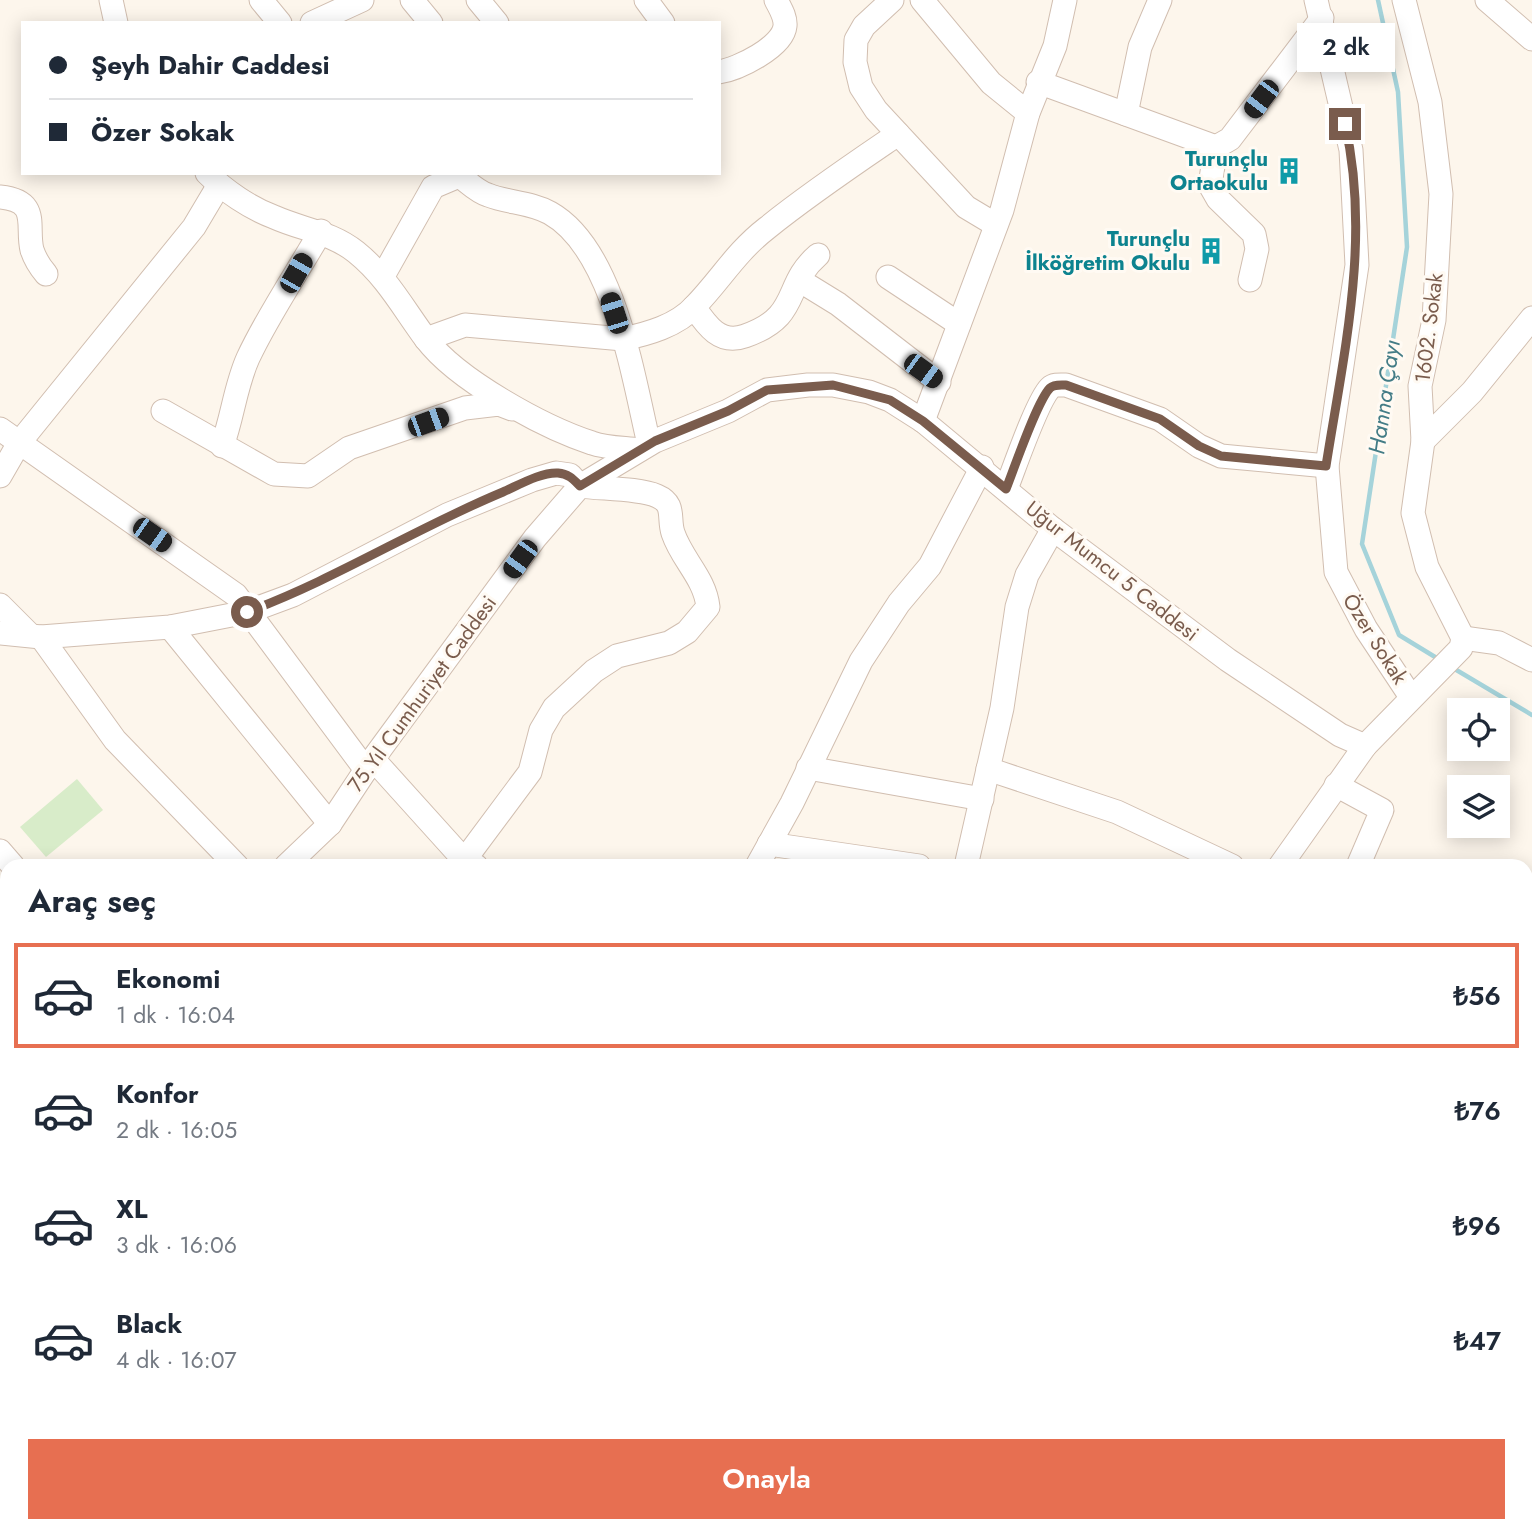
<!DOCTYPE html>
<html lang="tr">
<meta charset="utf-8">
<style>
body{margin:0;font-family:Jost,sans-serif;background:#f2f2f3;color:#1f2937;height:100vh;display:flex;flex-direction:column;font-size:26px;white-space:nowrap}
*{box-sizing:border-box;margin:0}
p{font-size:23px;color:#747a83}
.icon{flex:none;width:38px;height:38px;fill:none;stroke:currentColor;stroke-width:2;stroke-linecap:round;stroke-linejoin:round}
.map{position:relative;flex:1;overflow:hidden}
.side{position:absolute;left:0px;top:859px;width:1533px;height:674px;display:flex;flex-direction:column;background:#fff;border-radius:21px 21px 0 0;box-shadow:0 4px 18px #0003}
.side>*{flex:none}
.banner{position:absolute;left:21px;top:21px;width:700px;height:154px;border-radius:0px;box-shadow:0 4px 18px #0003;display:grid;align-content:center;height:154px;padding:0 28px;background:#fff}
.controls{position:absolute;left:1447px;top:698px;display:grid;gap:14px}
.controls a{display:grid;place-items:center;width:63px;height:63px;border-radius:0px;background:#fff;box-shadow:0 4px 18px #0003;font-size:35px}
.end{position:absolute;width:32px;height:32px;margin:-16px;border:9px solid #7a5c4d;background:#fff;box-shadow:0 0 0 4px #fff}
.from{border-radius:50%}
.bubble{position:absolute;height:49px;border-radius:0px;background:#fff;box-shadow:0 4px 18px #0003;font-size:23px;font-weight:600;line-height:49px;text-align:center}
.car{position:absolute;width:21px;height:42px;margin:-21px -10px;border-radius:9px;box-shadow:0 0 5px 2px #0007;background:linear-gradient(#222 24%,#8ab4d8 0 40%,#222 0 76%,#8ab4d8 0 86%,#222 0)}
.banner b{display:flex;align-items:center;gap:24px;height:66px;font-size:26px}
.banner b+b{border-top:2px solid #e0e1e3}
.banner i{width:18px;height:18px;background:#1f2937}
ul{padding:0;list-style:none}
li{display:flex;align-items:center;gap:21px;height:105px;margin:0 14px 10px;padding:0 14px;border:4px solid transparent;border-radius:0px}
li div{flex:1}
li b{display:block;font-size:26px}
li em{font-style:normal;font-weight:600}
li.active{border-color:#e76f51}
li>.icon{width:63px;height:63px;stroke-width:1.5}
h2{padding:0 28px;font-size:32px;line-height:84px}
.primary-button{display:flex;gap:14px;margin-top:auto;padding:14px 28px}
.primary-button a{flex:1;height:80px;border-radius:0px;background:#e76f51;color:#fff;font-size:28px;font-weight:600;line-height:80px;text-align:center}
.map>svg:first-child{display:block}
.grass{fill:#d8ecc9}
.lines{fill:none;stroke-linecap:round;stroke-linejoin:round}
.stream{stroke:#a5d3da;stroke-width:4.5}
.minor-casing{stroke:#d1beb0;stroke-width:25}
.minor{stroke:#fff;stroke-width:23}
.route{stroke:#7a5c4d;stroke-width:9}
.labels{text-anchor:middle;stroke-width:6;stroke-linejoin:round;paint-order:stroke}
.culture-label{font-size:21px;font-weight:bold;fill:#0d838f;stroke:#fffaf3;text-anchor:end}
.street-label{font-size:21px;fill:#7a5c4d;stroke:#fffaf3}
.water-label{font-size:23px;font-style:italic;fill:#437c86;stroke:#fffaf3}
</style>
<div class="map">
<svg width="1532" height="1532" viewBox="0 0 1532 1532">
<rect width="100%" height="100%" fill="#fdf6ec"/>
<!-- grass -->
<path class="grass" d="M 77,779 L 103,810 L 46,857 L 20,827 Z"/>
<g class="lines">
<!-- stream -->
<g class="stream">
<path d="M 1378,0 L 1398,92 L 1407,247 L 1362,544 L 1399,635 L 1440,660"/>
<path d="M 1453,668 L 1532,715"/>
</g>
<defs>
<g id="minor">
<path d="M 111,0 L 116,23"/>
<path d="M 261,0 L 280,23"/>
<path d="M 412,0 L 431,23"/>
<path d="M 478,0 L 497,23"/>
<path d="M 646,0 L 663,23"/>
<path d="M 892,0 L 864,26 L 856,40 L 855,62 L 861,87 L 876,110 L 966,207 L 996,225"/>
<path d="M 922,0 L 991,83 L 1028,113"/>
<path d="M 1316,0 L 1351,150 L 1357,265 L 1327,466 L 1336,572 L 1366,629 L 1411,697"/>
<path d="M 1487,0 L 1532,39"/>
<path d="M 312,23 L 362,0"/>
<path d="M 719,72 C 738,69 783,47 785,26 C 786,17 780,8 776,0"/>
<path d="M 1038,82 L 1216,147"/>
<path d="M 1126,114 L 1140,47 L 1160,0"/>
<path d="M 207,173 C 225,191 250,208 274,217 C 303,230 331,232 356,252 C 387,277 403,308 426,339 C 457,380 543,427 592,443 C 606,448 624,448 639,450"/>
<path d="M 461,177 C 470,184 478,192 488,195 C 508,203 530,202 550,213 C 614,249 633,377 649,444"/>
<path d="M 0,197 C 41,201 26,226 32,250 C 35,259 40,267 46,274"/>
<path d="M 383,276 L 433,187 L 466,173"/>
<path d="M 888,277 L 959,324"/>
<path d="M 799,280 L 838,304 L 939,382"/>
<path d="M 1250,280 L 1257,249 L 1254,234 L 1218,199 L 1210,185 L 1216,147 L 1230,139 L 1322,18"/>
<path d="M 694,307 C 707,326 720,345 745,336 C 802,316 782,286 818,255"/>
<path d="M 426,339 L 465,325 L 623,339 C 647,334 677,326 695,306 C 721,279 736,252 767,228 C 809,194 854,164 898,134"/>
<path d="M 163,411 L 274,474 L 308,476 L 349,448 L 465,408 L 499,404 L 512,409"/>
<path d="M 923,421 L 1002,210 L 1028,113 L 1055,46 L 1065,0"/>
<path d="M 0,429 L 236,595 L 366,770"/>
<path d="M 1423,441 L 1472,392 L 1532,318"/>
<path d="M 222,446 C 233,416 235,387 248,358 C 268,315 297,273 321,231"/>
<path d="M 0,476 L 19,443 L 194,227 L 219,185"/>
<path d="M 1006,489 C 1014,469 1037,401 1050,388 C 1054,384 1061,385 1066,385 L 1160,419 L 1199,446 L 1221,456 L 1327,466"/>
<path d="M 0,605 L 30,635"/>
<path d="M 170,627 L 330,824"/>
<path d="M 0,633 L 41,637 L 170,627 L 247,612 L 293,595 L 447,515 L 532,480 L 556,473 L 570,475 L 580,486"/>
<path d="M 41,637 L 115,740 L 237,866"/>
<path d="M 1463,638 L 1499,643 L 1532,660"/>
<path d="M 373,759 L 465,861 L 476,866"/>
<path d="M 808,768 L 982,799"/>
<path d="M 988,769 L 1117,812 L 1232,866"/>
<path d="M 1336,785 L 1382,810 L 1358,866"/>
<path d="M 769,844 L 919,866"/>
<path d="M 0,851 L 13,866"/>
<path d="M 286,866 L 330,824 L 373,759 L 535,538 L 580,486 L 655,441 L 728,411 L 767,390 L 808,385 L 833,385 L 869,392 L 890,400 L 923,421 L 1053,529 L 1228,660 L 1340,735 L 1365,746"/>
<path d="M 460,866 L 530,772 L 541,730 L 554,708 L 594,671 L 617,656 L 669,643 L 687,632 L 708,607 C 705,578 682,560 673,533 C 668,518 676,504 657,496 C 638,488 601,489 580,486"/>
<path d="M 757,866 L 792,803 L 861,661 L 899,603 L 930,566 L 982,467"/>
<path d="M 966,866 L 1002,708 L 1017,607 L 1027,575 L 1053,529"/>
<path d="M 1280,866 L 1365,746 L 1461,648 L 1463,638 L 1427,567 L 1413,513 L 1423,441 L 1420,386 L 1434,320 L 1441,194 L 1430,102 L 1404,0"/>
<path d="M 0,1003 L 7,1011"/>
<path d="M 0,1105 L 7,1099"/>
<path d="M 1526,1197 L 1532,1195"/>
<path d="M 0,1241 L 7,1248"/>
<path d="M 1526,1244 L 1532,1232"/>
<path d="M 0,1280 L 7,1272"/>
<path d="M 0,1466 L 7,1459"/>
<path d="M 1526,1467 L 1532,1469"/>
<path d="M 1526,1509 L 1532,1511"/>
<path d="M 555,1526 L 557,1532"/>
<path d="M 1459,1529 L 1460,1526"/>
<path d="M 31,1532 L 38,1526"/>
<path d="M 187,1532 L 193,1526"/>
<path d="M 790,1532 L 794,1526"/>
<path d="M 1382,1532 L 1385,1526"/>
</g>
</defs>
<!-- minor casing -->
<use href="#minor" class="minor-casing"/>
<!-- minor -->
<use href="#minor" class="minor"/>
</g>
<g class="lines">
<!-- route -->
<path class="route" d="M 247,612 C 336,579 416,528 503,492 C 519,485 541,472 558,473 C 569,474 573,479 580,486 L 655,441 L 728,411 L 767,390 L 833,385 L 890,400 L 923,421 L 1006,489 C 1014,469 1037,401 1050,388 C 1054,384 1061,385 1066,385 L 1160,419 L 1199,446 L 1221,456 L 1326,466 C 1344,352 1371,238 1345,124"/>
</g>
<!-- icons -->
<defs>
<symbol id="building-bare" viewBox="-9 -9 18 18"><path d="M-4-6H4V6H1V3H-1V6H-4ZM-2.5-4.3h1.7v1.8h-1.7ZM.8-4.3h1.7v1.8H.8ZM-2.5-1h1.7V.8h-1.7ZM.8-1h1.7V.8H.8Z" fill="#0f9aa8" stroke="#fffaf3" stroke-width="2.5" paint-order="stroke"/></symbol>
</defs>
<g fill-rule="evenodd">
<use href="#building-bare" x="1270" y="152" width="38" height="38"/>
<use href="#building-bare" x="1192" y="232" width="38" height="38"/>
</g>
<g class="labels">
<!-- culture labels -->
<g class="culture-label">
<text x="1268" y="166">Turunçlu<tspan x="1268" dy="24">Ortaokulu</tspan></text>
<text x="1190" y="246">Turunçlu<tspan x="1190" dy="24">İlköğretim Okulu</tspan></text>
</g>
<!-- street labels -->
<g class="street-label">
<text transform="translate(1429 328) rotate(-83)" y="7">1602. Sokak</text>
<text transform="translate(1112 571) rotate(38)" y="7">Uğur Mumcu 5 Caddesi</text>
<text transform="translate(1375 639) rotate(58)" y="7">Özer Sokak</text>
<text transform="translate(422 694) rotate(-54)" y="7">75.Yıl Cumhuriyet Caddesi</text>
</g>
<!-- water labels -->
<g class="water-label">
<text transform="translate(1384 397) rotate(-82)" y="8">Hanna Çayı</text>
</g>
</g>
</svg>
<div class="controls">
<a><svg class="icon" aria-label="locate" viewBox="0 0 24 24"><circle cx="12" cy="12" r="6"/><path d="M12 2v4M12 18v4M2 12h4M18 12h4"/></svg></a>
<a><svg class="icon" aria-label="layers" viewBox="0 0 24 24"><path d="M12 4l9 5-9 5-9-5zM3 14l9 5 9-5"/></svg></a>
</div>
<i class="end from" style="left:247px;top:612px"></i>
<i class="end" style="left:1345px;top:124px"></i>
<div class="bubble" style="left:1297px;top:23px;width:98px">2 dk</div>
<i class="car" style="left:1261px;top:99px;rotate:217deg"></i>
<i class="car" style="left:296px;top:273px;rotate:30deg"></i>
<i class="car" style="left:614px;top:313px;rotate:342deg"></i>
<i class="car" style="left:923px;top:371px;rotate:126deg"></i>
<i class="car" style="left:428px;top:422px;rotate:70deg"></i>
<i class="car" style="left:152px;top:535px;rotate:125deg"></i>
<i class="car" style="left:520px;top:559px;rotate:216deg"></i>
<div class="banner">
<b><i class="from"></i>Şeyh Dahir Caddesi</b>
<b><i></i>Özer Sokak</b>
</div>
<section class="side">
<h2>Araç seç</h2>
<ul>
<li class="active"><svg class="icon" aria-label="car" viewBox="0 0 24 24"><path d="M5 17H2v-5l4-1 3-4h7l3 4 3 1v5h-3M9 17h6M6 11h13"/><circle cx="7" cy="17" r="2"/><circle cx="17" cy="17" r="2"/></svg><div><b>Ekonomi</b><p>1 dk · 16:04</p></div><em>₺56</em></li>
<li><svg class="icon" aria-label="car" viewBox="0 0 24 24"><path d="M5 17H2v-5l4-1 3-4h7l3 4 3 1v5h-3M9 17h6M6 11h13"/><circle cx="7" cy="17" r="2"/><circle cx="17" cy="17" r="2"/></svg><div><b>Konfor</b><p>2 dk · 16:05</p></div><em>₺76</em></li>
<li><svg class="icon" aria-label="car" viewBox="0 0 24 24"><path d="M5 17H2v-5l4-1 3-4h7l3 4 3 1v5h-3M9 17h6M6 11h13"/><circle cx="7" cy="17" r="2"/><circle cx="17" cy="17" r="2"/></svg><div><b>XL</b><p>3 dk · 16:06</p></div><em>₺96</em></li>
<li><svg class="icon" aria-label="car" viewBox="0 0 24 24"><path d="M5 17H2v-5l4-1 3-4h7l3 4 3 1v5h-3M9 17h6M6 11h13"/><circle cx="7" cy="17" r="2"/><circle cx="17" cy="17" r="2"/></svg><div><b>Black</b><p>4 dk · 16:07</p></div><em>₺47</em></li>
</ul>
<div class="primary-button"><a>Onayla</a></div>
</section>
</div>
